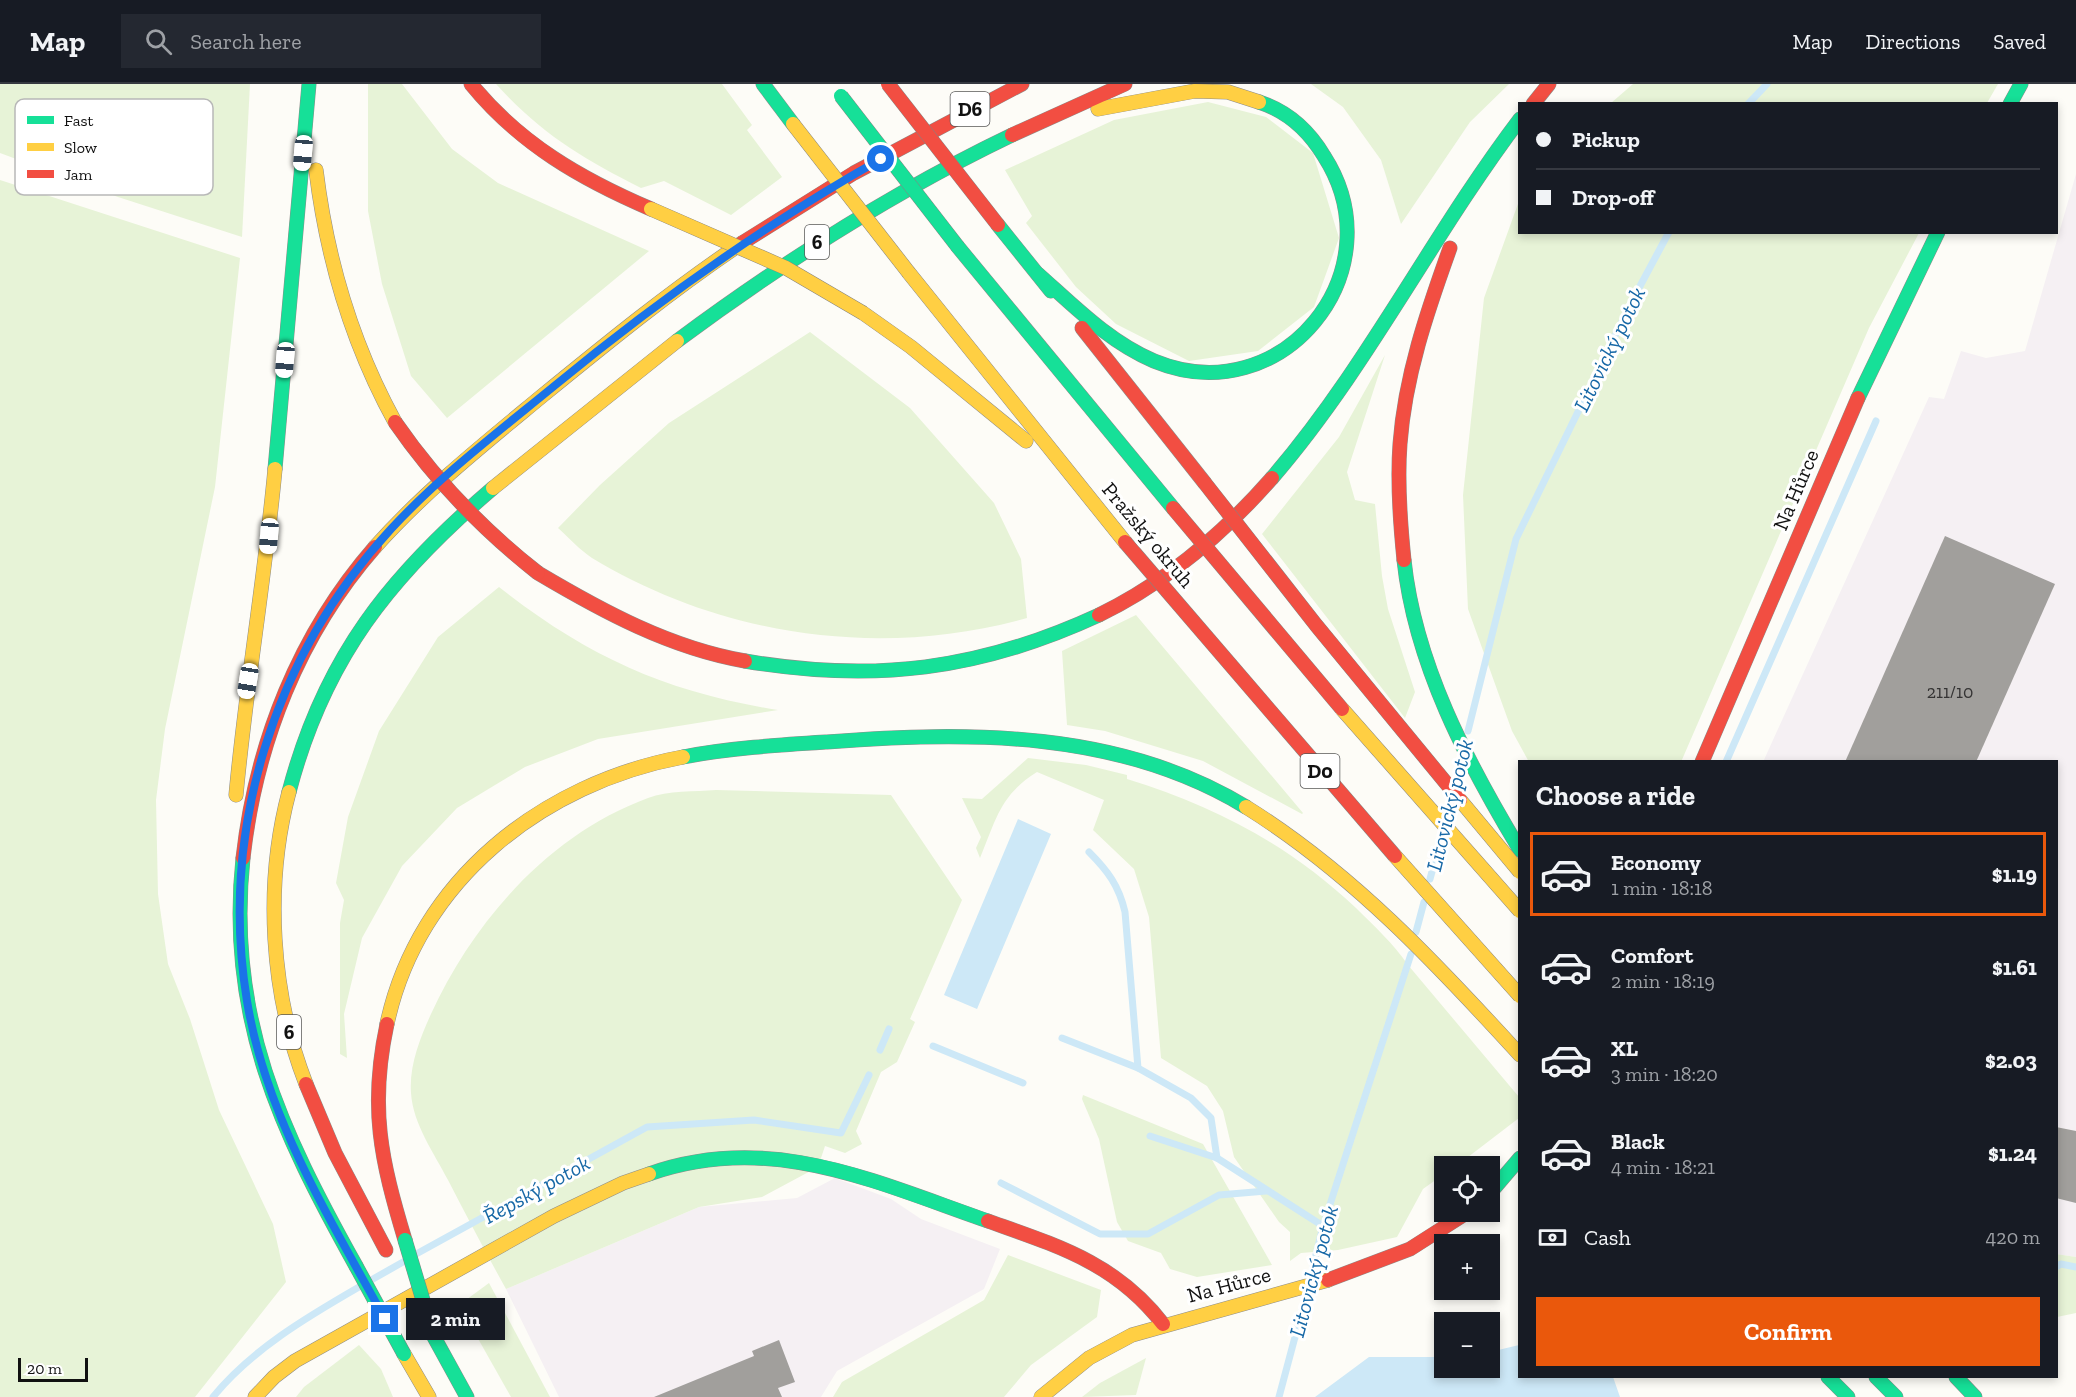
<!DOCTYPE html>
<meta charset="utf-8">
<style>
body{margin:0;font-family:"Zilla Slab",serif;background:#242831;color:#f1f3f6;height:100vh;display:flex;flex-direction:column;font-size:22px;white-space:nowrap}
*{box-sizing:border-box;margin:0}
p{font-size:20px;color:#9ea1a6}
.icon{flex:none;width:33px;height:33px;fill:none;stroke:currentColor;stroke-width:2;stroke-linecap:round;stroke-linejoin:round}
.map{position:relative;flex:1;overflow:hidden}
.drawer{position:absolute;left:1518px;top:676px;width:540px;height:618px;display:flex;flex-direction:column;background:#171b24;border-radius:0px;box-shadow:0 3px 9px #0003}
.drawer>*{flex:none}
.banner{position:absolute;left:1518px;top:18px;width:540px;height:132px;border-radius:0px;box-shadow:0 3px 9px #0003;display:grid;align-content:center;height:132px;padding:0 18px;background:#171b24}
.tools{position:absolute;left:1434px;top:1072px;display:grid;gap:12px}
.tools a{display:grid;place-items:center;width:66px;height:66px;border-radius:0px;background:#171b24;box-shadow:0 3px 9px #0003;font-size:30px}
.scale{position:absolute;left:18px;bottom:15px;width:70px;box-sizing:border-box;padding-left:6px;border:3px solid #111;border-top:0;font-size:16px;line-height:21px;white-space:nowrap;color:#111;-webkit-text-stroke:4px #fff;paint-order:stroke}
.end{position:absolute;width:27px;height:27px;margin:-14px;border:8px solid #1a73e8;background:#fff;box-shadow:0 0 0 3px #fff}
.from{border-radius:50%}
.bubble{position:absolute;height:42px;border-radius:0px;background:#171b24;box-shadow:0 3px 9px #0003;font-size:20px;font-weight:800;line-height:42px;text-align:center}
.car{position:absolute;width:18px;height:36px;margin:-18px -9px;border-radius:8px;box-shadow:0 0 4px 2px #0007;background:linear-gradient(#fff 24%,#345 0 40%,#fff 0 76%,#345 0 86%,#fff 0)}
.banner b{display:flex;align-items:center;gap:21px;height:57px;font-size:22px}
.banner b+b{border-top:2px solid #363941}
.banner i{width:15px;height:15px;background:#f1f3f6}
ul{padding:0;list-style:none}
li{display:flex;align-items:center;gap:18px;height:84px;margin:0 12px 9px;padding:0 6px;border:3px solid transparent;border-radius:0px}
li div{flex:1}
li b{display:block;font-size:22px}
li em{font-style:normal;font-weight:800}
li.on{border-color:#ea580c}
li>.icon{width:54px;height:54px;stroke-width:1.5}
h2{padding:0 18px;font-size:27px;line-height:72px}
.pay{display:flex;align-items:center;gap:15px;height:66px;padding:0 18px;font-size:22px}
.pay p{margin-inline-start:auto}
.cta{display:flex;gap:12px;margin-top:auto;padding:12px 18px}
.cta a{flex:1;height:69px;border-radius:0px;background:#ea580c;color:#fff;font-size:24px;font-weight:800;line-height:69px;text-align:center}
header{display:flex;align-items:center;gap:36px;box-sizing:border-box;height:84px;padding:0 30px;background:#171b24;border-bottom:2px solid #363941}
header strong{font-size:28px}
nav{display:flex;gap:33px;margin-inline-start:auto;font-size:21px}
.search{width:420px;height:54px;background:#242831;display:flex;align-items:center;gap:15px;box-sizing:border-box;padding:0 21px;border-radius:0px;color:#9ea1a6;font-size:22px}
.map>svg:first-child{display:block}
.industrial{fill:#f5f0f3}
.green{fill:#e7f3d7}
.water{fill:#cde8f7}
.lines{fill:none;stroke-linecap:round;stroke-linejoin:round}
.stream{stroke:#cde8f7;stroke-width:7}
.building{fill:#a19f9c}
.fast-casing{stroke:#8e8d8b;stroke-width:15}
.slow-casing{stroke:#8e8d8b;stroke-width:15}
.jam-casing{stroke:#8e8d8b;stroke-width:15}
.fast{stroke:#16e098;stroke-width:14}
.slow{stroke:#ffcf43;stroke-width:14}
.jam{stroke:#f24e42;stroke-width:14}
.fast-bridge-casing{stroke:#858482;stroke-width:15;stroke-linecap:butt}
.slow-bridge-casing{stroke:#858482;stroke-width:15;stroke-linecap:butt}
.jam-bridge-casing{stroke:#858482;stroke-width:15;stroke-linecap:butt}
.fast-bridge{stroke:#16e098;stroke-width:14}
.slow-bridge{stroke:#ffcf43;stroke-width:14}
.jam-bridge{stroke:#f24e42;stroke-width:14}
.route{stroke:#1a73e8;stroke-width:8}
.labels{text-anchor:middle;stroke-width:6;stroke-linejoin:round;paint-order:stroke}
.number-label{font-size:18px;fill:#353434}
.shield{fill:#fff;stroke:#585858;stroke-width:1.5}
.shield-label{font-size:20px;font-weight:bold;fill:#111}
.street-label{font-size:21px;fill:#111;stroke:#fff}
.water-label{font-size:22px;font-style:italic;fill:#1768a6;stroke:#fff}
.key{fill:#fff;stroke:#b8b8b8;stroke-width:1.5}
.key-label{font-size:16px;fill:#111}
</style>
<header>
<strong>Map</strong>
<div class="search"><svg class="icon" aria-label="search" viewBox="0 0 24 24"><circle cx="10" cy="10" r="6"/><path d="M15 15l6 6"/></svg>Search here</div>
<nav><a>Map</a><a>Directions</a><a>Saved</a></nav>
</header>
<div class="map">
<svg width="2076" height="1313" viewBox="0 0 2076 1313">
<rect width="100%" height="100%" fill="#fdfcf7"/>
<!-- industrial -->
<g class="industrial">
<path d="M 2076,90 L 2076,1173 L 2056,1170 L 2056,678 L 1763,678 L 1929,313 L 1944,315 L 1961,267 L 1986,274 L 2025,267 Z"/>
<path d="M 835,1094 L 891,1115 L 921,1135 L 1000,1165 L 984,1205 L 837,1287 L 821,1313 L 559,1313 L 506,1205 L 699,1123 L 797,1114 Z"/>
</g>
<!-- green -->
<g class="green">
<path d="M 0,0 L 250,0 L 242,153 L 118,113 L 0,69 Z"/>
<path d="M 368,0 L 402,0 L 452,65 L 498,99 L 649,167 L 447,334 L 411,292 L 382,200 L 368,127 Z"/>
<path d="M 496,0 L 722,0 L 752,41 L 747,46 L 782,93 L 731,131 L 664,97 L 641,104 C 583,75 540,49 496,0 Z"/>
<path d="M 1311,0 L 1509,0 L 1470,38 L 1401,140 L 1381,76 L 1343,23 Z"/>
<path d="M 1633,0 L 1998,0 L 1987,19 L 1611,19 Z"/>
<path d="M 1208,18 L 1266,33 L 1313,69 L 1339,154 L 1314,223 L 1258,267 L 1189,277 L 1116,240 L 1076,203 L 1026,139 L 1032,132 L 1005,86 L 1114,36 Z"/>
<path d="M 0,96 L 240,174 L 215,403 L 165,645 L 156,716 L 158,810 L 168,880 L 190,935 L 219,1026 L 273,1140 L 286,1198 L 195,1313 L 0,1313 Z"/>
<path d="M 1519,117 L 1520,148 L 1919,149 L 1869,244 L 1681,678 L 1529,678 L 1512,647 L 1468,525 L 1463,411 L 1484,214 Z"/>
<path d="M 810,248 L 910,324 L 994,419 L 1021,475 L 1027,534 C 881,575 723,553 592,474 C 580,466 569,454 558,444 L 600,401 L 669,339 Z"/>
<path d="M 1385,271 L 1347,388 L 1355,416 L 1375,420 L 1382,492 L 1388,525 L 1415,608 L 1405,634 L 1262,450 L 1339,353 Z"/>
<path d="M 499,503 C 588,573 666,608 778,626 L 598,655 L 525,683 L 457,724 L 402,782 L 362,854 L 344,930 L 347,974 L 340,970 L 340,839 L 344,816 L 336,799 L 348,733 L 379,647 L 438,553 Z"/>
<path d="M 1136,531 L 1303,729 L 1302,730 L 1203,677 L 1105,647 L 1067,641 L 1062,567 Z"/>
<path d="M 1028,674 L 1086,681 L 1127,691 L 1127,695 C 1215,722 1289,761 1356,824 C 1375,843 1393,859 1408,881 L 1519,1013 L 1519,1034 L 1455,1083 L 1444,1083 L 1444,1090 L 1423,1105 L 1397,1153 L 1338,1166 L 1301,1169 L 1290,1177 L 1290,1148 L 1279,1138 L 1234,1073 L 1223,1027 L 1207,1002 L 1161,974 L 1149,833 L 1134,785 L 1093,746 L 1104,716 L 1037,688 C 1000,711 996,736 980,774 L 976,764 L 981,753 L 962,714 L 982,715 Z"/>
<path d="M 716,706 L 891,711 L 962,816 L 910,935 L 915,938 L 897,978 L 881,988 L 856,1047 L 862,1060 L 845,1069 L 825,1062 L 818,1083 L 762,1113 L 699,1123 L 506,1205 C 486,1169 467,1133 448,1096 C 434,1069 413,1040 411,1009 C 409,982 420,954 431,930 C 474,836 550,750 648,714 C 668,706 695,708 716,706 Z"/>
<path d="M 1083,1011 L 1203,1060 L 1272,1181 L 1197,1193 L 1170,1185 L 1161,1169 L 1128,1157 L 1117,1138 L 1099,1055 L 1082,1015 Z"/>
<path d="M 2056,1170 L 2076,1173 L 2076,1229 L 2057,1233 Z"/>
<path d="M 1008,1171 L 1101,1206 L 1097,1233 L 1031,1281 L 1004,1313 L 833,1313 L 842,1298 L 984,1216 Z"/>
<path d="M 489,1199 L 550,1313 L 511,1313 L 459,1221 Z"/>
<path d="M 359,1261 L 381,1285 L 393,1313 L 296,1313 L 304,1303 Z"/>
<path d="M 1146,1274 L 1136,1311 L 1082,1313 L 1100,1299 Z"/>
</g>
<!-- water -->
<g class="water">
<path d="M 1018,735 L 1051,750 L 977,925 L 944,911 Z"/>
<path d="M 1519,1261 L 1520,1293 L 1613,1293 L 1620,1313 L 1315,1313 L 1369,1273 L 1444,1273 L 1444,1284 L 1490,1284 L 1490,1268 Z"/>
</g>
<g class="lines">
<!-- stream -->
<g class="stream">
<path d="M 1748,20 L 1767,0"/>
<path d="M 1468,647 L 1516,455 L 1632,217 L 1669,148"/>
<path d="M 1726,678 L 1876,337"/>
<path d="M 1089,768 C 1108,787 1119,802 1125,828 L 1138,984 L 1191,1014 L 1211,1034 L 1217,1074"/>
<path d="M 1430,795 L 1441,754"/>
<path d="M 1416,848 L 1424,818"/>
<path d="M 1062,954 L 1138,984"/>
<path d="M 933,962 L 1023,999"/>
<path d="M 880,966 L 889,945"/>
<path d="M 1150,1052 L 1217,1074 L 1323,1142"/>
<path d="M 1001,1099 L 1100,1150 L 1148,1150 L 1219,1111 L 1266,1107"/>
<path d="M 418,1169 L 647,1043 L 754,1036 L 841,1049 L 869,991"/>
<path d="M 2056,1183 L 2061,1180 L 2076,1183"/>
<path d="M 373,1195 L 403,1178"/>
<path d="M 1310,1195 L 1323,1142 L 1411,870"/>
<path d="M 213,1313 C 251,1266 307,1233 359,1203"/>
<path d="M 1279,1313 L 1307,1208"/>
</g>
</g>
<!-- building -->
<g class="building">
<path d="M 1945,452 L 2055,500 L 1976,678 L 1845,678 Z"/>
<path d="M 2056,1043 L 2076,1047 L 2076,1119 L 2056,1114 Z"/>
<path d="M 779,1256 L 795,1298 L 778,1304 L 782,1313 L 654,1313 L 754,1272 L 752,1267 Z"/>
</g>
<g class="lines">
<defs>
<g id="fast">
<path d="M 763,0 L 793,40"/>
<path d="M 2010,20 L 2021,0"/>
<path d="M 998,141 L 1051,207"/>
<path d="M 958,163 L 1173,424"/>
<path d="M 1038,190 C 1074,222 1109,258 1154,277 C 1282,330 1398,187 1324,72 C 1309,47 1287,27 1259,18"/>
<path d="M 677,257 C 782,179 893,108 1012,51"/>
<path d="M 1858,314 L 1938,148"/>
<path d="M 275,385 L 309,0"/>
<path d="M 1272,394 C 1367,284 1432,151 1520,35"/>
<path d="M 1404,476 C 1415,580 1467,678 1520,766"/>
<path d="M 745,577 C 874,599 980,586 1099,531"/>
<path d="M 683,673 C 730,664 779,661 827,658 C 969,647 1120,646 1246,723"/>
<path d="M 289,708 C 324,574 390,492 493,404"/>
<path d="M 243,774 C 226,933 281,1047 356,1182"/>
<path d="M 649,1090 C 770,1047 875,1098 988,1137"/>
<path d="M 1490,1109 L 1520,1074"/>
<path d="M 434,1253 L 467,1313"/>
<path d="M 1828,1293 L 1848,1313"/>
<path d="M 1876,1293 L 1896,1313"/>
<path d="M 1956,1293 L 1975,1313"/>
</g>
<g id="slow">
<path d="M 1098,25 L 1195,7 L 1228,8 L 1259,18"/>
<path d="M 316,86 C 327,176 351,258 395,338"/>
<path d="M 909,189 L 1125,458"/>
<path d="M 863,229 L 911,263 L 1026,357"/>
<path d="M 493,404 L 677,257"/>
<path d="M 375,463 C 425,407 484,360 542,312 C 607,259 672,206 742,159"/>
<path d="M 289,708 C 264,802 271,910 306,1000"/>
<path d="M 236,711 C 246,602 265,494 275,385"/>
<path d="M 1246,723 C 1352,789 1436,879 1520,971"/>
<path d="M 387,940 C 418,796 543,699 683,673"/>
<path d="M 404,1270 L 429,1313"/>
<path d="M 255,1313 L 274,1293 L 295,1277 L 554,1132 L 623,1099 L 649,1090"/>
<path d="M 1041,1313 L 1089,1274 L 1132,1251 L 1328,1196"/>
</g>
<g id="jam">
<path d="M 471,0 C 520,60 581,95 651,125"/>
<path d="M 1533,20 L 1549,0"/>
<path d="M 1012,51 L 1125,0"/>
<path d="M 742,159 L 854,89 L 1022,0"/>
<path d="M 1082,244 L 1204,398"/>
<path d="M 1404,476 C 1400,437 1397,399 1400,360 C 1405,292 1427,228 1450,164"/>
<path d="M 538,489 C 602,527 670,564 745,577"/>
<path d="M 1099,531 C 1167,498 1222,451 1272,394"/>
<path d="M 1702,678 L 1858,314"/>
<path d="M 243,774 C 256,659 299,550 375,463"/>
<path d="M 387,940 C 369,1024 381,1076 405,1156"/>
<path d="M 306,1000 L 335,1069 L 386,1166"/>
<path d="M 988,1137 C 1058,1162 1116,1179 1163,1240"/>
<path d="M 1328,1196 L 1410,1165 L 1468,1128"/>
</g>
</defs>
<!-- fast casing -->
<use href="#fast" class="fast-casing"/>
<!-- slow casing -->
<use href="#slow" class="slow-casing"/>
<!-- jam casing -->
<use href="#jam" class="jam-casing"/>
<!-- fast -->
<use href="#fast" class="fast"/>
<!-- slow -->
<use href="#slow" class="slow"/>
<!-- jam -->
<use href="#jam" class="jam"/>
<defs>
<g id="fast-bridge">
<path d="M 841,12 L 958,163"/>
<path d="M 405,1156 L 434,1253"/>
<path d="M 356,1182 L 404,1270"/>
</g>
<g id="slow-bridge">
<path d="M 793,40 L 909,189"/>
<path d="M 651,125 L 786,184 L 863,229"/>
<path d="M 1342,625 L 1520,827"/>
<path d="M 1460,716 L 1520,788"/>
<path d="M 1395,772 L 1520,912"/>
</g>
<g id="jam-bridge">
<path d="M 888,0 L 998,141"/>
<path d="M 395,338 C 435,396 482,445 538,489"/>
<path d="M 1204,398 L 1316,541 L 1460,716"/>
<path d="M 1173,424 L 1342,625"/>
<path d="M 1125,458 L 1395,772"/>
</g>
</defs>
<!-- fast-bridge casing -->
<use href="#fast-bridge" class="fast-bridge-casing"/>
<!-- slow-bridge casing -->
<use href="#slow-bridge" class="slow-bridge-casing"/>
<!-- jam-bridge casing -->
<use href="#jam-bridge" class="jam-bridge-casing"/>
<!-- fast-bridge -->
<use href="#fast-bridge" class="fast-bridge"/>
<!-- slow-bridge -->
<use href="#slow-bridge" class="slow-bridge"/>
<!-- jam-bridge -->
<use href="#jam-bridge" class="jam-bridge"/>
</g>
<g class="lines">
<!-- route -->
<path class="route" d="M 385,1235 C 329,1133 266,1033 247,917 C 219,746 274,572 391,445 C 439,393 498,348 553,303 C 656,218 764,141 881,75"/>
</g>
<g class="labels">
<!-- number labels -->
<g class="number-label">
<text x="1950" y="614">211/10</text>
</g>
<!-- shield labels -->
<g class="shield">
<rect x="950.5" y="8" width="39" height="34" rx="4.5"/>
<rect x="805" y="141" width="24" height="34" rx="4.5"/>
<rect x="1300.5" y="670" width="39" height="34" rx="4.5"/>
<rect x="277" y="931" width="24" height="34" rx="4.5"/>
</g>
<g class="shield-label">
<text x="970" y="32">D6</text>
<text x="817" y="165">6</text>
<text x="1320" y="694">D0</text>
<text x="289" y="955">6</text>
</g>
<!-- street labels -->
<g class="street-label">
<text transform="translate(1796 406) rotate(-67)" y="7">Na Hůrce</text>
<text transform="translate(1148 451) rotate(50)" y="7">Pražský okruh</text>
<text transform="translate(1229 1201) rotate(-15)" y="7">Na Hůrce</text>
</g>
<!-- water labels -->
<g class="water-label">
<text transform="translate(1609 265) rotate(-64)" y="8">Litovický potok</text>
<text transform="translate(1449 721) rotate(-76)" y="8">Litovický potok</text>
<text transform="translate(536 1105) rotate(-29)" y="8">Řepský potok</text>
<text transform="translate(1313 1187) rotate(-75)" y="8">Litovický potok</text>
</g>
</g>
<!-- legend -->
<rect x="15" y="15" width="198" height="96" rx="9" class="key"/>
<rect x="27" y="32" width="27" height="8" fill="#16e098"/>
<rect x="27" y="59" width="27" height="8" fill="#ffcf43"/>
<rect x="27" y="86" width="27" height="8" fill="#f24e42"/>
<g class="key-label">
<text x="64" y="42">Fast</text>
<text x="64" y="69">Slow</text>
<text x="64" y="96">Jam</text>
</g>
</svg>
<div class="tools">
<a><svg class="icon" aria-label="locate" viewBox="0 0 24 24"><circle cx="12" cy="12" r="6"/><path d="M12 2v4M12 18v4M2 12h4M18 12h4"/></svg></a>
<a>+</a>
<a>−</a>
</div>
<div class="scale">20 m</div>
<i class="end from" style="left:881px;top:75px"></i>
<i class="end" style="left:385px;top:1235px"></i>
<div class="bubble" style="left:406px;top:1214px;width:99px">2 min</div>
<i class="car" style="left:303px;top:69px;rotate:185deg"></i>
<i class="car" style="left:285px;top:276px;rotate:185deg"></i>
<i class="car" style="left:269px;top:452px;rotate:185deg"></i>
<i class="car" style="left:248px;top:597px;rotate:189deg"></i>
<div class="banner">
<b><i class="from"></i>Pickup</b>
<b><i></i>Drop-off</b>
</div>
<section class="drawer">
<h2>Choose a ride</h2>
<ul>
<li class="on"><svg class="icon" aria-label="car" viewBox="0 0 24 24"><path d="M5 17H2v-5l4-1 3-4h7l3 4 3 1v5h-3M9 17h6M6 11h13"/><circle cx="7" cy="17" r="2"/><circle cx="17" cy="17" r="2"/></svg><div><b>Economy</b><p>1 min · 18:18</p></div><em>$1.19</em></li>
<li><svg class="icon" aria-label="car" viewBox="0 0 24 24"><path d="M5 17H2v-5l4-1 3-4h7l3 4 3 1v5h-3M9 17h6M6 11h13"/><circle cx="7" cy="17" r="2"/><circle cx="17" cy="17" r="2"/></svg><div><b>Comfort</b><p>2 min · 18:19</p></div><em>$1.61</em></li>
<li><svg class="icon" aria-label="car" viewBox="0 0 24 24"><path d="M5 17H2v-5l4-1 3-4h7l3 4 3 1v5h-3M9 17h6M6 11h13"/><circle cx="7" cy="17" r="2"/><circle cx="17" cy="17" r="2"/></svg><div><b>XL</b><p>3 min · 18:20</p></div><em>$2.03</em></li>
<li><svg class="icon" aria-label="car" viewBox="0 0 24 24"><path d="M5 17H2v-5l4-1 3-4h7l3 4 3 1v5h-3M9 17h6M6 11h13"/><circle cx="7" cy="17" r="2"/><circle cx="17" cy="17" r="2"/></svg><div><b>Black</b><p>4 min · 18:21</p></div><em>$1.24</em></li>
</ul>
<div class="pay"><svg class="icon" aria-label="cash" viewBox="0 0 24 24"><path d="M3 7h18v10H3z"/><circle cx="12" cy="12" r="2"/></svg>Cash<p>420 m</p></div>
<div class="cta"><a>Confirm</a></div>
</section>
</div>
